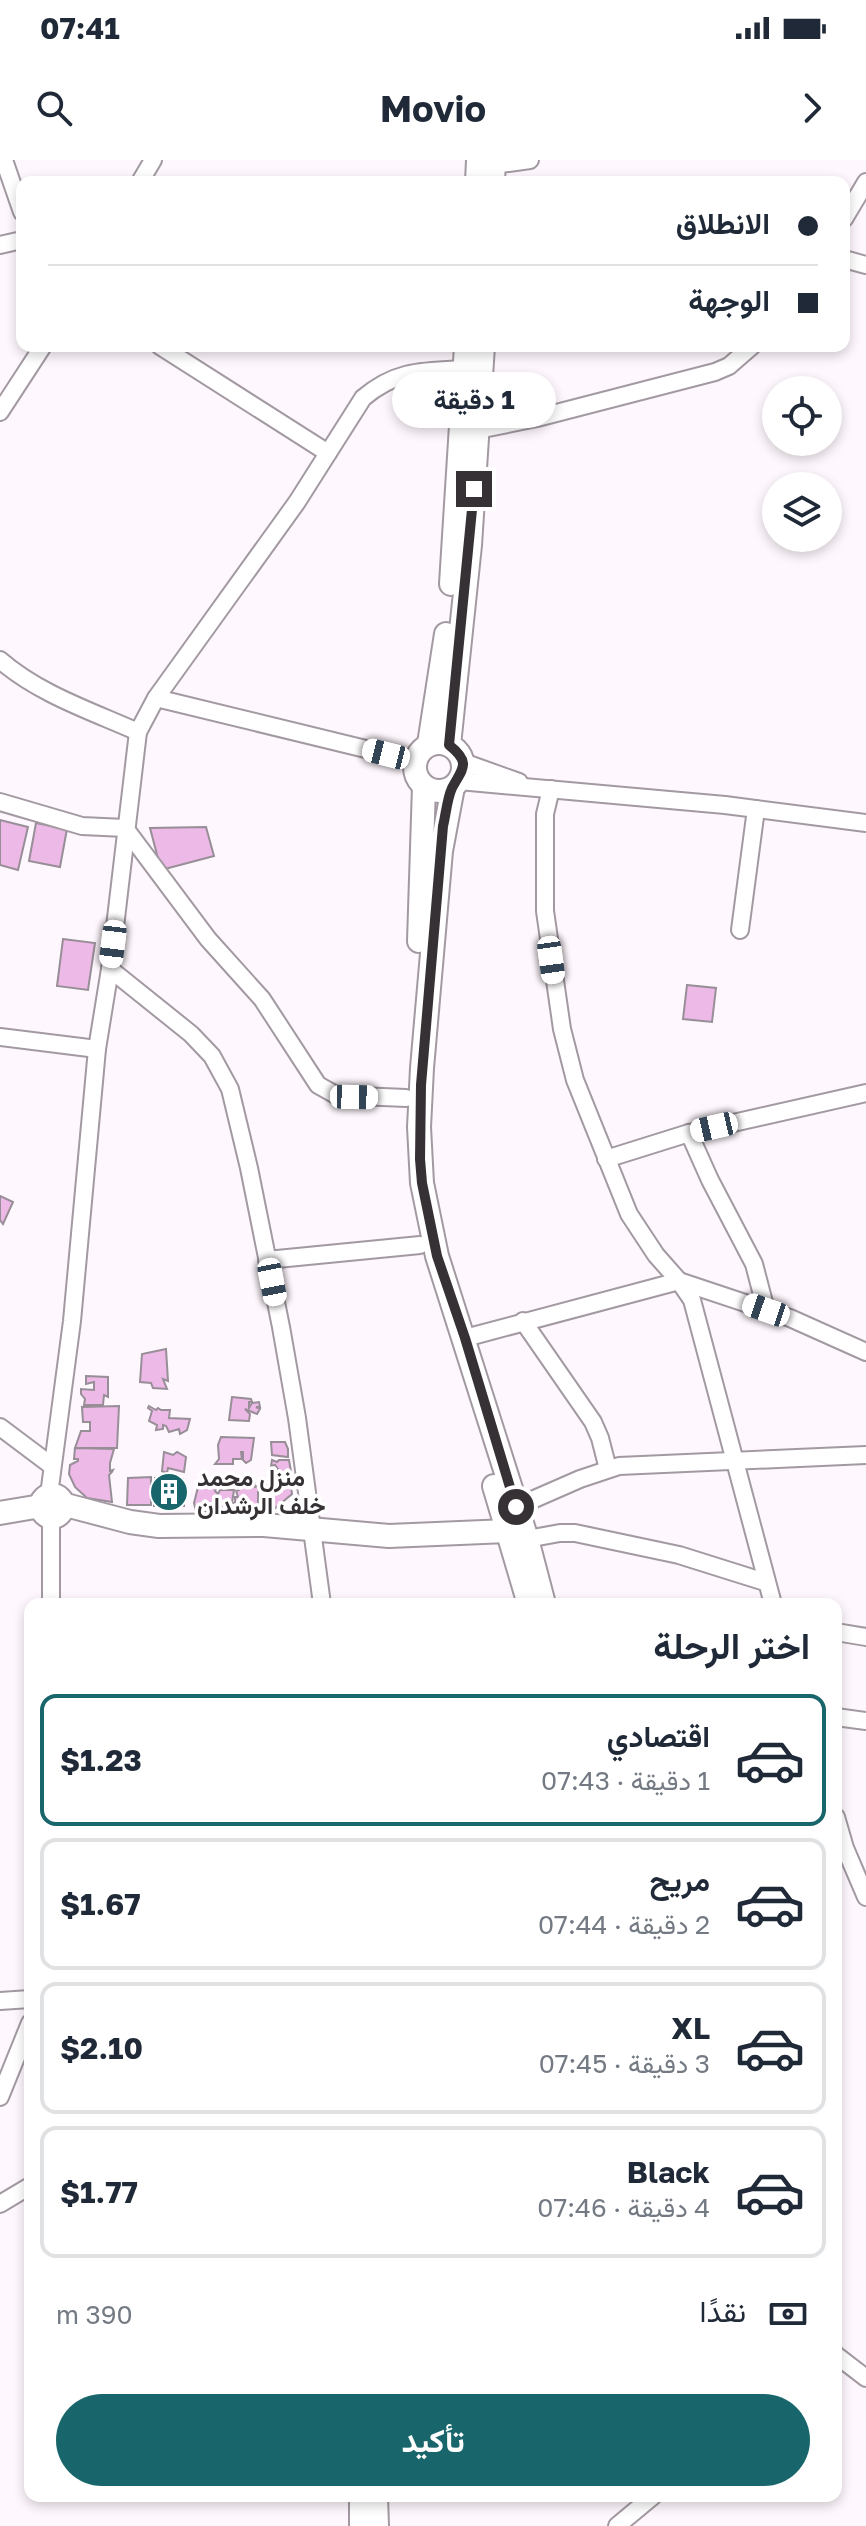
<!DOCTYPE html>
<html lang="ar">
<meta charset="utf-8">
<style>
body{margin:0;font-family:"Golos Text",Vazirmatn,sans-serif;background:#f2f2f3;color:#1f2937;direction:rtl;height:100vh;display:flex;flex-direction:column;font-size:30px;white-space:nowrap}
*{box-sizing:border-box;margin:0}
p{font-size:26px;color:#747a83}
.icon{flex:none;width:44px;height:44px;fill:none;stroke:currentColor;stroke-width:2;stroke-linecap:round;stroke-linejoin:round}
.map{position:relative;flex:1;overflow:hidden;direction:ltr}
.side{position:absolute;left:24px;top:1438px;width:818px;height:904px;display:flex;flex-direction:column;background:#fff;border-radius:16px;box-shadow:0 4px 12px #0003;direction:rtl}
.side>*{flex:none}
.top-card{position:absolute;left:16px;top:16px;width:834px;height:176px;border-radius:16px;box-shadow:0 4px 12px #0003;direction:rtl;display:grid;align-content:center;height:176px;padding:0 32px;background:#fff}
.tools{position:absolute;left:762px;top:216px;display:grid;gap:16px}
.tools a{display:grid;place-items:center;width:80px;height:80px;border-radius:50%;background:#fff;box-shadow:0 4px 12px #0003;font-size:40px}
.end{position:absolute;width:36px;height:36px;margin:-18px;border:10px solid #363135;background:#fff;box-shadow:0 0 0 4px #fff}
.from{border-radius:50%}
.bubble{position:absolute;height:56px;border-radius:28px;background:#fff;box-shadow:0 4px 12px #0003;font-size:26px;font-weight:700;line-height:56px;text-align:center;direction:rtl}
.car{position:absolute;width:24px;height:48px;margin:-24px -12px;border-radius:10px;box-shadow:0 0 6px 2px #0007;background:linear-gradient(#fff 24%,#345 0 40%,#fff 0 76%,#345 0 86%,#fff 0)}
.top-card b{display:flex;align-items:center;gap:28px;height:76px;font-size:30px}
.top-card b+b{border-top:2px solid #e0e1e3}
.top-card i{width:20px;height:20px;background:#1f2937}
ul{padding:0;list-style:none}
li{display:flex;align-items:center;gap:24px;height:132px;margin:0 16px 12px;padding:0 16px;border:4px solid #e0e1e3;border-radius:16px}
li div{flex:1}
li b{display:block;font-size:30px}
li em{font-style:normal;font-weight:700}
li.current{border-color:#18666b}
li>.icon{width:72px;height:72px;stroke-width:1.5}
h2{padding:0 32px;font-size:36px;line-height:96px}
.pay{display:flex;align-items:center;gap:20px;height:88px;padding:0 32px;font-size:30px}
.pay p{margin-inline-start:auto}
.cta{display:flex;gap:16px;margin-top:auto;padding:16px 32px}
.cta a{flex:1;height:92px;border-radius:48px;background:#18666b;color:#fff;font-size:32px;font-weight:700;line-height:92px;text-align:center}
.status{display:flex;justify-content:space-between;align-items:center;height:56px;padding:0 40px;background:#fff;direction:ltr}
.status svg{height:22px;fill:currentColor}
header{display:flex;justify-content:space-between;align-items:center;height:104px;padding:0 32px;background:#fff;font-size:36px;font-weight:700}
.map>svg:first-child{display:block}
.building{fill:#edb9e7;stroke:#988e97;stroke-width:2}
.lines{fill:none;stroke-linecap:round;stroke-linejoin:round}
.street-casing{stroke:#a399a2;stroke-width:20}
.secondary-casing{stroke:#a399a2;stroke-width:26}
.street{stroke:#fff;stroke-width:16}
.secondary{stroke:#fff;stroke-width:22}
.route{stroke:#363135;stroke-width:10}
.labels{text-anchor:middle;stroke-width:7;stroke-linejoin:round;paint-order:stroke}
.poi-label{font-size:24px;font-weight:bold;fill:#363135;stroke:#fff;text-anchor:start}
</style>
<div class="status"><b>07:41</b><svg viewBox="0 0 49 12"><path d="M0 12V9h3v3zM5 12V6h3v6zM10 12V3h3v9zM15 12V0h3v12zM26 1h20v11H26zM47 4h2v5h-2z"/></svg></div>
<header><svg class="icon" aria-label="forward" viewBox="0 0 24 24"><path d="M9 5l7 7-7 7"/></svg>Movio<svg class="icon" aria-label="search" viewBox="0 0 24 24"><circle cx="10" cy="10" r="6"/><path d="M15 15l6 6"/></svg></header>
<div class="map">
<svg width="866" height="2366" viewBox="0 0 866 2366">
<rect width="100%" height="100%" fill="#fef7fd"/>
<!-- building -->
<g class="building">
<path d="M 0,660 L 28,667 L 18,710 L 0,705 Z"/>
<path d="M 36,663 L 67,669 L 60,707 L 29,701 Z"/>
<path d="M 206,667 L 214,696 L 161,710 L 150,668 Z"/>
<path d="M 63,779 L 95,783 L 88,830 L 57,826 Z"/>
<path d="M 687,825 L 716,828 L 712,862 L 683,859 Z"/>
<path d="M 0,1036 L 13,1042 L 3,1064 L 0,1060 Z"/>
<path d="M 166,1189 L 168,1221 L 163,1219 L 167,1229 L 153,1228 L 151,1223 L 140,1222 L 142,1194 Z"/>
<path d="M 86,1216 L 108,1217 L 108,1237 L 104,1235 L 103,1245 L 84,1245 L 85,1239 L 81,1234 L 81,1229 L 94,1230 L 94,1222 L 86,1224 Z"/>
<path d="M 232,1237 L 251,1239 L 252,1242 L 249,1242 L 249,1248 L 252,1243 L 259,1242 L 260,1247 L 256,1247 L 260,1249 L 257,1254 L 245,1249 L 250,1254 L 249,1261 L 229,1260 Z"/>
<path d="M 119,1246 L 117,1288 L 75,1288 L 81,1271 L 90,1271 L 90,1262 L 83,1262 L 82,1247 Z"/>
<path d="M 149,1246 L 156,1250 L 158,1248 L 161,1250 L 170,1250 L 169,1258 L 190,1259 L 187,1270 L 180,1274 L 179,1269 L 169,1272 L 166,1266 L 163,1265 L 163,1269 L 156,1270 L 157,1265 L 149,1261 L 152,1251 L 148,1248 Z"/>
<path d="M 221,1277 L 254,1278 L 251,1300 L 246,1303 L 243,1300 L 243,1292 L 241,1292 L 242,1299 L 233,1299 L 233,1304 L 215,1304 L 219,1299 L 218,1285 Z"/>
<path d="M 271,1282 L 285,1282 L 288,1289 L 288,1297 L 272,1295 Z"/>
<path d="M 75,1288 L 114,1289 L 110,1303 L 110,1311 L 113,1310 L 112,1312 L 109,1315 L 112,1342 L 87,1338 L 75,1327 L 69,1314 L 70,1305 L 78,1301 L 78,1299 L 74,1299 Z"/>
<path d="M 164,1292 L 173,1295 L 177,1292 L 186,1297 L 184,1312 L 168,1308 L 167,1313 L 162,1311 Z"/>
<path d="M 272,1300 L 277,1302 L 279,1300 L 289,1300 L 292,1317 L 277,1320 L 271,1313 L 272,1311 L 278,1312 L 278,1309 L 275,1305 L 271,1306 Z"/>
<path d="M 151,1317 L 151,1345 L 127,1345 L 128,1318 Z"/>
<path d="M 155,1318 L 183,1319 L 184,1346 L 154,1346 Z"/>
<path d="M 283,1318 L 290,1319 L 292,1334 L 273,1350 L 259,1353 L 260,1340 L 265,1340 L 264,1320 L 282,1323 Z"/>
<path d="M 247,1319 L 254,1321 L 255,1327 L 262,1324 L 258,1332 L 258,1350 L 240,1350 L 240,1342 L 235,1343 L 235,1337 L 238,1337 L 236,1331 L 239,1330 L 238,1328 L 242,1324 L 248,1322 Z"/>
<path d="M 198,1327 L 217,1327 L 215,1331 L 218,1334 L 220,1330 L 234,1330 L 232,1343 L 238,1343 L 238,1351 L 196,1351 L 194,1343 Z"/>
</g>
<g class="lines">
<defs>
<g id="street">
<path d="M 4,0 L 22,52"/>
<path d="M 494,5 L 530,0"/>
<path d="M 140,22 L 153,0"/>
<path d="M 844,59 L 866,22"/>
<path d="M 0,85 L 22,80"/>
<path d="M 844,99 L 866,105"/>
<path d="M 160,186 L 328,293"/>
<path d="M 0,252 L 43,186"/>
<path d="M 478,270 L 537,258 L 715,212 L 729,206 L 752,186"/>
<path d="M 0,500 C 39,534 91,551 138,572"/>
<path d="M 156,538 L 415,601"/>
<path d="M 463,602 L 519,622"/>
<path d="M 459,621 L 725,645 L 866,663"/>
<path d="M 551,629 L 545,654 L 545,751 L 562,869 L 575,920 L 629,1054 L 656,1095 L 679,1121 L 692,1140 L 773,1444"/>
<path d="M 0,642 L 82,666 L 125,668 L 208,779 L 262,839 L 318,925 L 336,935 L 406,938"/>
<path d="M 740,770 L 756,649"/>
<path d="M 110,809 L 191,874 L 212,896 L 230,929 L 249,1008 L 281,1167 L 297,1258 L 322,1444"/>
<path d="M 0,877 L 97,889"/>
<path d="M 689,973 L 710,1020 L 754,1104 L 766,1150"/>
<path d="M 606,999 L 689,973 L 866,933"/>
<path d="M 267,1100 L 420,1085"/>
<path d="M 523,1161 L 593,1262 L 600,1278 L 608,1309"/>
<path d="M 465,1178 L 679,1121 L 790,1158 L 866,1192"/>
<path d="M 0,1267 L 52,1306"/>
<path d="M 49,1335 L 72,1161 L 97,889 L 110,809 L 138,572 L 156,538 L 297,342 L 363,238 C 396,210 423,211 464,209"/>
<path d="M 516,1347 L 580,1319 L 619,1306 L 866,1295"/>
<path d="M 527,1379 L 560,1373 L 575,1373 L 679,1395 L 765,1422"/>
<path d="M 51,1444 L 51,1357"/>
<path d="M 836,1472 L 866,1477"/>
<path d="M 836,1557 L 866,1561"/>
<path d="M 836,1657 L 845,1688 L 866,1737"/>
<path d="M 0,1841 L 30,1839"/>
<path d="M 0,1937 L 30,1863"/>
<path d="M 0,2044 L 30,2026"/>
<path d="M 836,2195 L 866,2218"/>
<path d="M 617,2366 L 653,2336"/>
</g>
<g id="secondary">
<path d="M 477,22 L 478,0"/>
<path d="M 493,22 L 494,0"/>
<path d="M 451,424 L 466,186"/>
<circle cx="439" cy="607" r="24"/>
<path d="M 429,584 L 446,474"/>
<path d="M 449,585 L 470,385 L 483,186"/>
<path d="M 453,627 L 441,691 L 422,908 L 419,967 L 422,1023 L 437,1096 L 527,1379 L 544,1444"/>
<path d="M 419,781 L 424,626"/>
<path d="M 494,1326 L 529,1444"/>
<circle cx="52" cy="1346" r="11"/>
<path d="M 62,1344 L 130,1362 L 159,1366 L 264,1365 L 389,1376 L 507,1371"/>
<path d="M 0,1353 L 41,1346"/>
<path d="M 361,2336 L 361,2366"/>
<path d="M 376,2336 L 377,2366"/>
</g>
</defs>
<!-- street casing -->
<use href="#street" class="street-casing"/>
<!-- secondary casing -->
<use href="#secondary" class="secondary-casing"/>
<!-- street -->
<use href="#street" class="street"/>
<!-- secondary -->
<use href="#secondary" class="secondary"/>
</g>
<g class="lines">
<!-- route -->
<path class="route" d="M 474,329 L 449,585 C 472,603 462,609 452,628 C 447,639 446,654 443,666 L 421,925 L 420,999 L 422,1023 L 437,1096 L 465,1178 L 516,1347"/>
</g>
<!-- icons -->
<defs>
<symbol id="building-disc" viewBox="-11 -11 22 22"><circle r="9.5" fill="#18666b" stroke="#fff"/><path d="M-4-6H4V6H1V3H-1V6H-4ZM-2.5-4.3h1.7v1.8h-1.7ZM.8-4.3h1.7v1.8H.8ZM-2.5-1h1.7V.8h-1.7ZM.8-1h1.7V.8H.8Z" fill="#fff"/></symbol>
</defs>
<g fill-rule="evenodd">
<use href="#building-disc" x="147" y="1310" width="44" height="44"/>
</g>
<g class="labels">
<!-- poi labels -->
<g class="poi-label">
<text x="197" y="1326">منزل محمد<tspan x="197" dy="28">خلف الرشدان</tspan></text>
</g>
</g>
</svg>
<div class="tools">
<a><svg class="icon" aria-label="locate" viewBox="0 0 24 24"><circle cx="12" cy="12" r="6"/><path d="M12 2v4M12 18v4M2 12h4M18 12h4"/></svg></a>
<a><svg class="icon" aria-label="layers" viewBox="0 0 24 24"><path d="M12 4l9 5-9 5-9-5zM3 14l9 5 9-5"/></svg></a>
</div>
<i class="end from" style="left:516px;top:1347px"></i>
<i class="end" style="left:474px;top:329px"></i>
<div class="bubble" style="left:392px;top:212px;width:164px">1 دقيقة</div>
<i class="car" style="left:386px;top:594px;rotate:284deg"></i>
<i class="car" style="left:113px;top:784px;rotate:187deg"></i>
<i class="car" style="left:551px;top:800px;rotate:172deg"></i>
<i class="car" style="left:354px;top:937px;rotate:91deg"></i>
<i class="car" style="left:714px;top:967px;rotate:257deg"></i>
<i class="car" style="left:272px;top:1122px;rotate:169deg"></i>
<i class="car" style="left:766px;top:1150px;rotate:289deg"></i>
<div class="top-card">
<b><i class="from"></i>الانطلاق</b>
<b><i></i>الوجهة</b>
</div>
<section class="side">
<h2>اختر الرحلة</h2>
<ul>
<li class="current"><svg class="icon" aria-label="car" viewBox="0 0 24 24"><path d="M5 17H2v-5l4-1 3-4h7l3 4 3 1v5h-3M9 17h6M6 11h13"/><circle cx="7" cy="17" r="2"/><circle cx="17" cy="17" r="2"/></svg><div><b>اقتصادي</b><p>1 دقيقة · 07:43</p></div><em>$1.23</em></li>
<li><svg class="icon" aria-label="car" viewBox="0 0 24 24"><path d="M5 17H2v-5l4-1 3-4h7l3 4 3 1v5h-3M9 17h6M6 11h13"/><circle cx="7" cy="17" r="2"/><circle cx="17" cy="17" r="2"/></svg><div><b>مريح</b><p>2 دقيقة · 07:44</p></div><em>$1.67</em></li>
<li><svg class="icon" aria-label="car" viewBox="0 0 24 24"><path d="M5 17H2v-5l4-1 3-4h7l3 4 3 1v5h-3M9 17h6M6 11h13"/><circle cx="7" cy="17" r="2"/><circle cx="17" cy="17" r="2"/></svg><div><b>XL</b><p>3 دقيقة · 07:45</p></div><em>$2.10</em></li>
<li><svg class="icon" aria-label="car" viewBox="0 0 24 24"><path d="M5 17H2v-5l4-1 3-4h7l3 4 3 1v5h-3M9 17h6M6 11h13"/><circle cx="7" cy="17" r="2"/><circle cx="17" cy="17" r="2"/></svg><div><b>Black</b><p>4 دقيقة · 07:46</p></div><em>$1.77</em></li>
</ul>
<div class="pay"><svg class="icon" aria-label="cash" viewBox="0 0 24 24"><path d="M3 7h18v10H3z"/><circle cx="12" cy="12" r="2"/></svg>نقدًا<p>390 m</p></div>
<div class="cta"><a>تأكيد</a></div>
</section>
</div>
